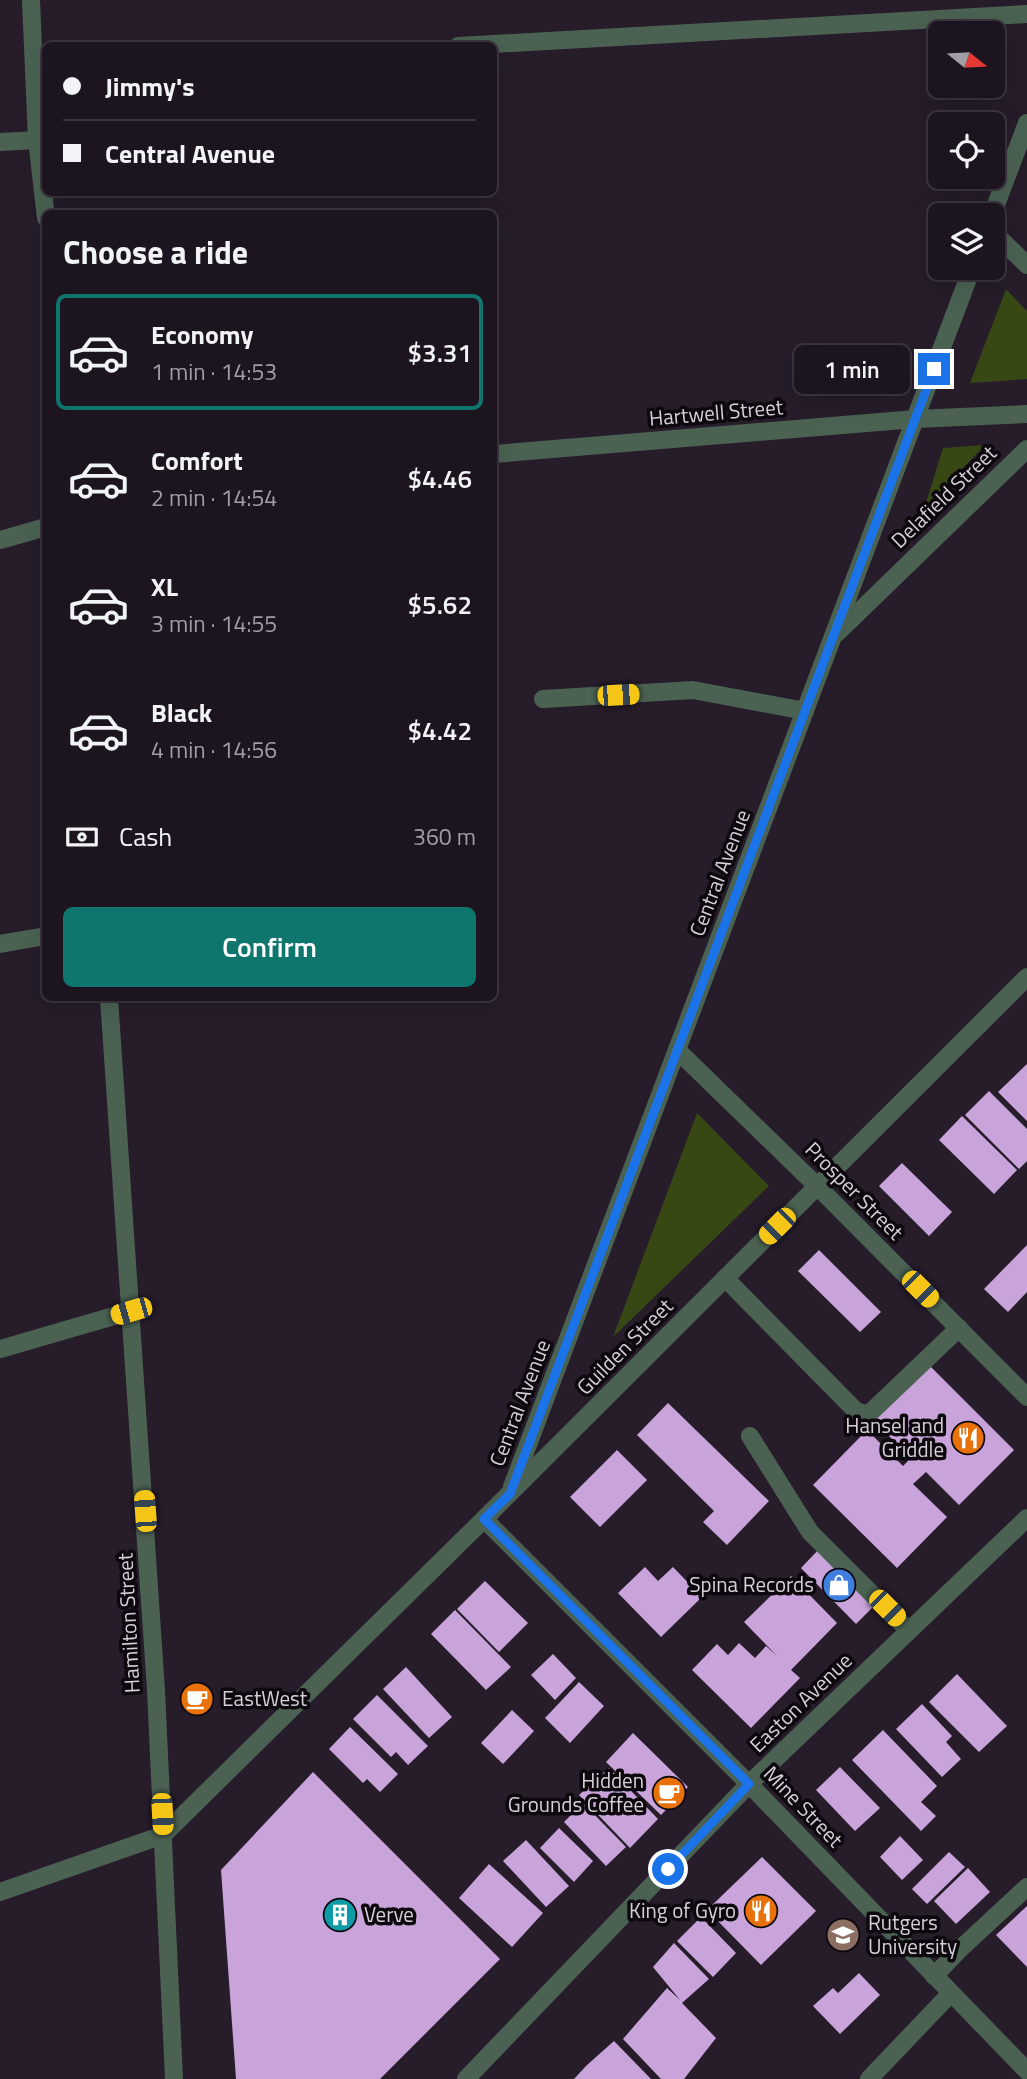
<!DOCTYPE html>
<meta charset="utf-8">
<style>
body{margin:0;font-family:"Titillium Web",sans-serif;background:#251e29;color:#f1f3f6;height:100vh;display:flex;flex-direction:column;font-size:26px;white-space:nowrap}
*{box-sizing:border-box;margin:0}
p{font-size:23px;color:#a09fa5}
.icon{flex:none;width:38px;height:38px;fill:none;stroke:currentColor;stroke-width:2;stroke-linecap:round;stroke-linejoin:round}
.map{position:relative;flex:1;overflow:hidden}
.side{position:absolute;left:42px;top:210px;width:455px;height:791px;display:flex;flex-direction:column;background:#1c1520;border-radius:10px;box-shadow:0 7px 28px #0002,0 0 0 2px #3a343e}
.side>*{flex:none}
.banner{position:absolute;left:42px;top:42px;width:455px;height:154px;border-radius:10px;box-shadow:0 7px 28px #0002,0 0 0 2px #3a343e;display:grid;align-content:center;height:154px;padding:0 21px;background:#1c1520}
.needle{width:46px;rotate:108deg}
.buttons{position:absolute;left:928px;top:21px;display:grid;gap:14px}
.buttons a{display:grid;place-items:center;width:77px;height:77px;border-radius:10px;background:#1c1520;box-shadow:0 7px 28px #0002,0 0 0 2px #3a343e;font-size:35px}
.end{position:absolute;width:32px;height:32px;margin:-16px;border:9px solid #1a73e8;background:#fff;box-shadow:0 0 0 4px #fff}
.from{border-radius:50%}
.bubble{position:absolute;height:49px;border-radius:10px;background:#1c1520;box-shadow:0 7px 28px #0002,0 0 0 2px #3a343e;font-size:23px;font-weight:600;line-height:49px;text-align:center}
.car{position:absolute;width:21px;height:42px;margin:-21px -10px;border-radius:9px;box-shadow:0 0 5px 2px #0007;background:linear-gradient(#f5c518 24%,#345 0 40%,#f5c518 0 76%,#345 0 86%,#f5c518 0)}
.banner b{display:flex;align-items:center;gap:24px;height:66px;font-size:26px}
.banner b+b{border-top:2px solid #3a343e}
.banner i{width:18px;height:18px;background:#f1f3f6}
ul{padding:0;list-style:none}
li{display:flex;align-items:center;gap:21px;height:116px;margin:0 14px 10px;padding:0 7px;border:4px solid transparent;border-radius:10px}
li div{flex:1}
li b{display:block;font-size:26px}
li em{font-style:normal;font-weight:600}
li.selected{border-color:#0f766e}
li>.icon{width:63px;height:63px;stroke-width:1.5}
h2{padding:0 21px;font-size:32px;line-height:84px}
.pay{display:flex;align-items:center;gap:18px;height:77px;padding:0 21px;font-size:26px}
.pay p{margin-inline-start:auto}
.primary-button{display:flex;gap:14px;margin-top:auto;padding:14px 21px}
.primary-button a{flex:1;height:80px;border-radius:10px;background:#0f766e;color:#fff;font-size:28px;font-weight:600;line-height:80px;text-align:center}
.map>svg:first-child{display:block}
.green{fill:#374815}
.building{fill:#c9a4da}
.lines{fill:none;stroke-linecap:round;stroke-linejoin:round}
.minor{stroke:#4b6253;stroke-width:18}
.route{stroke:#1a73e8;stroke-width:9}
.labels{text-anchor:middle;stroke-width:7;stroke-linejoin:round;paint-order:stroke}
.street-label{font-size:21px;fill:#d6cfd9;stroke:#0c080e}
.poi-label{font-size:21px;fill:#d6cfd9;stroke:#0c080e;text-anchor:end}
</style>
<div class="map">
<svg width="1027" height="2079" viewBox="0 0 1027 2079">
<rect width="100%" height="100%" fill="#261c2a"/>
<!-- green -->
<g class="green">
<path d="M 1006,289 L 1027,311 L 1027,379 L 970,383 Z"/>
<path d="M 985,445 L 924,509 L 943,448 Z"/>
<path d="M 697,1113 L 769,1186 L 613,1337 Z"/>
</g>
<!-- building -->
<g class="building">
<path d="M 1027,1064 L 1027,1121 L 998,1092 Z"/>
<path d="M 989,1091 L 1027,1129 L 1027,1161 L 1019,1169 L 965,1115 Z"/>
<path d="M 962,1116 L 1017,1170 L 994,1194 L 939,1140 Z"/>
<path d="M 902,1163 L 952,1212 L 929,1236 L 879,1186 Z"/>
<path d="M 1027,1245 L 1027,1292 L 1008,1312 L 984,1289 Z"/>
<path d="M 819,1250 L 881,1312 L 860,1332 L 798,1271 Z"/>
<path d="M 929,1365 L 1014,1450 L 959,1505 L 926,1472 L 913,1484 L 947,1517 L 897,1568 L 813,1485 L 867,1430 L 903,1466 L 911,1458 L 874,1421 Z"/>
<path d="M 668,1403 L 769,1501 L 727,1545 L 703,1522 L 714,1511 L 637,1435 Z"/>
<path d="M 617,1450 L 647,1480 L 600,1527 L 570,1497 Z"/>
<path d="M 822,1546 L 878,1602 L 856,1624 L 801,1568 Z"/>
<path d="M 645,1567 L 658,1581 L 673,1567 L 702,1597 L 661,1637 L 618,1593 Z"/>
<path d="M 791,1576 L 837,1623 L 791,1670 L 800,1678 L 751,1728 L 692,1670 L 717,1644 L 728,1655 L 739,1643 L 755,1658 L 766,1646 L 777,1656 L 744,1622 Z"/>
<path d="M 485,1581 L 528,1623 L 499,1652 L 457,1609 Z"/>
<path d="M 455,1610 L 511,1667 L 486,1690 L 431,1634 Z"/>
<path d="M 553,1654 L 576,1678 L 555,1700 L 531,1675 Z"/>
<path d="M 406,1667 L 452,1717 L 429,1738 L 383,1689 Z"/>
<path d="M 957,1674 L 1007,1726 L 979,1752 L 929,1702 Z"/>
<path d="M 579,1682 L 604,1706 L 570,1743 L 545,1718 Z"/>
<path d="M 377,1695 L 428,1746 L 408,1765 L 396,1752 L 391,1757 L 353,1719 Z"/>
<path d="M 922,1704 L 952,1736 L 946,1742 L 961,1759 L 942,1777 L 896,1729 Z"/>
<path d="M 512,1710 L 534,1731 L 503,1764 L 481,1743 Z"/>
<path d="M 350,1727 L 398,1774 L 380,1792 L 367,1779 L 363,1783 L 329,1749 Z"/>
<path d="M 883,1730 L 937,1786 L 921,1802 L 936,1816 L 921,1831 L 852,1760 Z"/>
<path d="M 633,1733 L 688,1787 L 661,1815 L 606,1762 Z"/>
<path d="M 840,1767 L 880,1808 L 855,1831 L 816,1790 Z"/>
<path d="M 609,1768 L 658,1819 L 630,1848 L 579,1795 Z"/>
<path d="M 313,1772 L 500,1959 L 380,2079 L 236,2079 L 221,1870 Z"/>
<path d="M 583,1803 L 626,1847 L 606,1866 L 564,1822 Z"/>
<path d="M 559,1828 L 593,1861 L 574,1882 L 540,1848 Z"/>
<path d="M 900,1836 L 923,1860 L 902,1880 L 880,1857 Z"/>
<path d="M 526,1840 L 569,1886 L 546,1907 L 503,1861 Z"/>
<path d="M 949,1852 L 965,1867 L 927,1904 L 912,1889 Z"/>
<path d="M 762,1857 L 816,1911 L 761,1965 L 707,1910 Z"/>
<path d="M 489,1864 L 543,1913 L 512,1947 L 459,1898 Z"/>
<path d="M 968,1868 L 990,1892 L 956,1924 L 934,1901 Z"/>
<path d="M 1027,1906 L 1027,1967 L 996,1935 Z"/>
<path d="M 701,1917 L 736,1953 L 713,1977 L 677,1941 Z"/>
<path d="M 674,1943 L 709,1979 L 682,2003 L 716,2038 L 684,2079 L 661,2079 L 623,2039 L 667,1988 L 680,2000 L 653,1967 Z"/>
<path d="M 859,1973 L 880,1995 L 840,2034 L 813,2006 L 833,1988 L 838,1993 Z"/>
<path d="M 614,2041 L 651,2079 L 574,2079 L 587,2065 Z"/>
</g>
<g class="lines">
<!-- minor -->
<g class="minor">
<path d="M 31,0 L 37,140 L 46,218"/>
<path d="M 458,46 L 1027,14"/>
<path d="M 0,142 L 37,140"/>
<path d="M 992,215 L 1027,123"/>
<path d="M 992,231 L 1027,265"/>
<path d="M 494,454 L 915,419 L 1027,414"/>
<path d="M 0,540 L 46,527"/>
<path d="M 838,632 L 1027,449"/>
<path d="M 543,699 L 693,690 L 805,711"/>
<path d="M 0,944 L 46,936"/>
<path d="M 109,998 L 156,1690 L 174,2079"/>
<path d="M 677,1050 L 817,1186 L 1027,1397"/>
<path d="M 725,1278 L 856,1411 L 866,1414 L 871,1412 L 959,1328"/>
<path d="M 0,1349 L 131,1311"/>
<path d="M 750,1436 L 810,1532 L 909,1631"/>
<path d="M 512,1487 L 972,268"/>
<path d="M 484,1519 L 749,1784 L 1027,2071"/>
<path d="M 0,1892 L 163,1835 L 484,1519 L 1027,977"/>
<path d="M 934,1976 L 959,1950 L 1027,1887"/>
<path d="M 466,2079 L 749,1784 L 1027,1518"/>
<path d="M 869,2079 L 951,1993"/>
</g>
</g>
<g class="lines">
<!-- route -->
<path class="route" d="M 668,1869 L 749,1784 L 484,1519 L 510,1494 L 934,369"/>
</g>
<!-- icons -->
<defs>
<symbol id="restaurant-disc" viewBox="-11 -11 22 22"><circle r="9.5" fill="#e8710a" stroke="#0c080e"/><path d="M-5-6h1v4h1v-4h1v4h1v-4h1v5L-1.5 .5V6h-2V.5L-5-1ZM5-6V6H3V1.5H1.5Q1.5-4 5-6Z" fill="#fff"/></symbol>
<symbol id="shop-disc" viewBox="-11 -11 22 22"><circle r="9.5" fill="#3f7fe0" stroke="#0c080e"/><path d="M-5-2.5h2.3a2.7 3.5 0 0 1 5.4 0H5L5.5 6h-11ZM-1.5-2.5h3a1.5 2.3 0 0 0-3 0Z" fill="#fff"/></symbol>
<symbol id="cafe-disc" viewBox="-11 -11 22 22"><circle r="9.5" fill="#e8710a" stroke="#0c080e"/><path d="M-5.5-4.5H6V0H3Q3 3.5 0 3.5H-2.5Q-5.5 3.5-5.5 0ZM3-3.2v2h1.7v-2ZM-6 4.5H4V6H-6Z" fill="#fff"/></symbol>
<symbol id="building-disc" viewBox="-11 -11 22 22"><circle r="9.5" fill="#0f9aa8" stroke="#0c080e"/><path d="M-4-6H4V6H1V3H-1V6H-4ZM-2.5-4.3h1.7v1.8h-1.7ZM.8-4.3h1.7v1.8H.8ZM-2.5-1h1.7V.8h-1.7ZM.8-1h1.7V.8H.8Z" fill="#fff"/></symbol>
<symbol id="university-disc" viewBox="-11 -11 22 22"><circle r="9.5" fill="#8d6e63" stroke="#0c080e"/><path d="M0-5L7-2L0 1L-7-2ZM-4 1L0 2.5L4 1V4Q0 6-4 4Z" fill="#fff"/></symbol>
</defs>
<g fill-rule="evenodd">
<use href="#restaurant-disc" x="949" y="1419" width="38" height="38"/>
<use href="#shop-disc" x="820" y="1566" width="38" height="38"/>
<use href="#cafe-disc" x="178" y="1680" width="38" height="38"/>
<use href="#cafe-disc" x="650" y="1774" width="38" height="38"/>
<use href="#restaurant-disc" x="742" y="1892" width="38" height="38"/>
<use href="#building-disc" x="321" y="1896" width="38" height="38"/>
<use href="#university-disc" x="824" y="1916" width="38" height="38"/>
</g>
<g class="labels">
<!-- street labels -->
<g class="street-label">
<text transform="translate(716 413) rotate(-5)" y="7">Hartwell Street</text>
<text transform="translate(944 497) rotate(-44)" y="7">Delafield Street</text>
<text transform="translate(720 873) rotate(-69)" y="7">Central Avenue</text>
<text transform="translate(854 1191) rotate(45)" y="7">Prosper Street</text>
<text transform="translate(625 1347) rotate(-45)" y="7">Guilden Street</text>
<text transform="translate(520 1403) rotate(-69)" y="7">Central Avenue</text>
<text transform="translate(129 1623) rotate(-93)" y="7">Hamilton Street</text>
<text transform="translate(801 1703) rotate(-44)" y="7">Easton Avenue</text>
<text transform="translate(803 1807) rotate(46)" y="7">Mine Street</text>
</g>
<!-- poi labels -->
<g class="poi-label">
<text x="944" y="1433">Hansel and<tspan x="944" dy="24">Griddle</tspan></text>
<text x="814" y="1592">Spina Records</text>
<text x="222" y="1706" text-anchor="start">EastWest</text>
<text x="644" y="1788">Hidden<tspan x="644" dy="24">Grounds Coffee</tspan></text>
<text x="736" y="1918">King of Gyro</text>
<text x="364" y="1922" text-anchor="start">Verve</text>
<text x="868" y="1930" text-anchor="start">Rutgers<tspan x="868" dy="24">University</tspan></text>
</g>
</g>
</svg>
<div class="buttons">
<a><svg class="needle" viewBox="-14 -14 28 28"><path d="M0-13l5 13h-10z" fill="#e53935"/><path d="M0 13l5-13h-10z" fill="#a09fa5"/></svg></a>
<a><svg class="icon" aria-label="locate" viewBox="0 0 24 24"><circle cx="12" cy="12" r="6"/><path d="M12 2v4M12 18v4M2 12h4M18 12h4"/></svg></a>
<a><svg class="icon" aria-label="layers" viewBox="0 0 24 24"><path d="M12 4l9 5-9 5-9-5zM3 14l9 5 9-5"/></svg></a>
</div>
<i class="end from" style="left:668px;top:1869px"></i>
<i class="end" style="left:934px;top:369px"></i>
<div class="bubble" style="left:794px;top:345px;width:116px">1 min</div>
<i class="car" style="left:618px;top:695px;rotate:87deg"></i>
<i class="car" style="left:777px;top:1226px;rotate:225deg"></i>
<i class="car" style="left:920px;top:1289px;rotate:135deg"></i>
<i class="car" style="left:131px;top:1311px;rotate:254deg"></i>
<i class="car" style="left:145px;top:1511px;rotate:356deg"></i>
<i class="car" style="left:887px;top:1608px;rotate:135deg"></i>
<i class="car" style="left:162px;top:1814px;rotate:177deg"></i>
<div class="banner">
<b><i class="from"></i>Jimmy's</b>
<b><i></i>Central Avenue</b>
</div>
<section class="side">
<h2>Choose a ride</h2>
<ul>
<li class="selected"><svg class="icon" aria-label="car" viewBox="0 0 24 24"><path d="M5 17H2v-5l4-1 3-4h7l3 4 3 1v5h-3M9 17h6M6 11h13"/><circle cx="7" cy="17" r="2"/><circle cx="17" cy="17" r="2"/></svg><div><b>Economy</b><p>1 min · 14:53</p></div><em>$3.31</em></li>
<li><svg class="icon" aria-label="car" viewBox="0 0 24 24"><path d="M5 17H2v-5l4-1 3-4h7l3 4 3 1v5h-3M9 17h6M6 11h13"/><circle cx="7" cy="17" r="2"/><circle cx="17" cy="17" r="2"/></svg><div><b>Comfort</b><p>2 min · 14:54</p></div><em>$4.46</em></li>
<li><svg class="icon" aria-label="car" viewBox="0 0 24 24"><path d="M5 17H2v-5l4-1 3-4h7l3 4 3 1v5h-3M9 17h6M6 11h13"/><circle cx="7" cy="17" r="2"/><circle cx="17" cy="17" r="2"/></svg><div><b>XL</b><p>3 min · 14:55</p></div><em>$5.62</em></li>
<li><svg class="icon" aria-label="car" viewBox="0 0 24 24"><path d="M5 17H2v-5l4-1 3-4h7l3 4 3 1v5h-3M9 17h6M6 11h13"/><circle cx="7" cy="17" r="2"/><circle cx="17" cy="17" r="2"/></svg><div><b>Black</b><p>4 min · 14:56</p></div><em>$4.42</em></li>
</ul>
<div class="pay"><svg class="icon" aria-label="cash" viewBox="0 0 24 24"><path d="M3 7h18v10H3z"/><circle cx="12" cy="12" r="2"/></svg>Cash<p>360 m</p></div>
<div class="primary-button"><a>Confirm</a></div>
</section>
</div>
